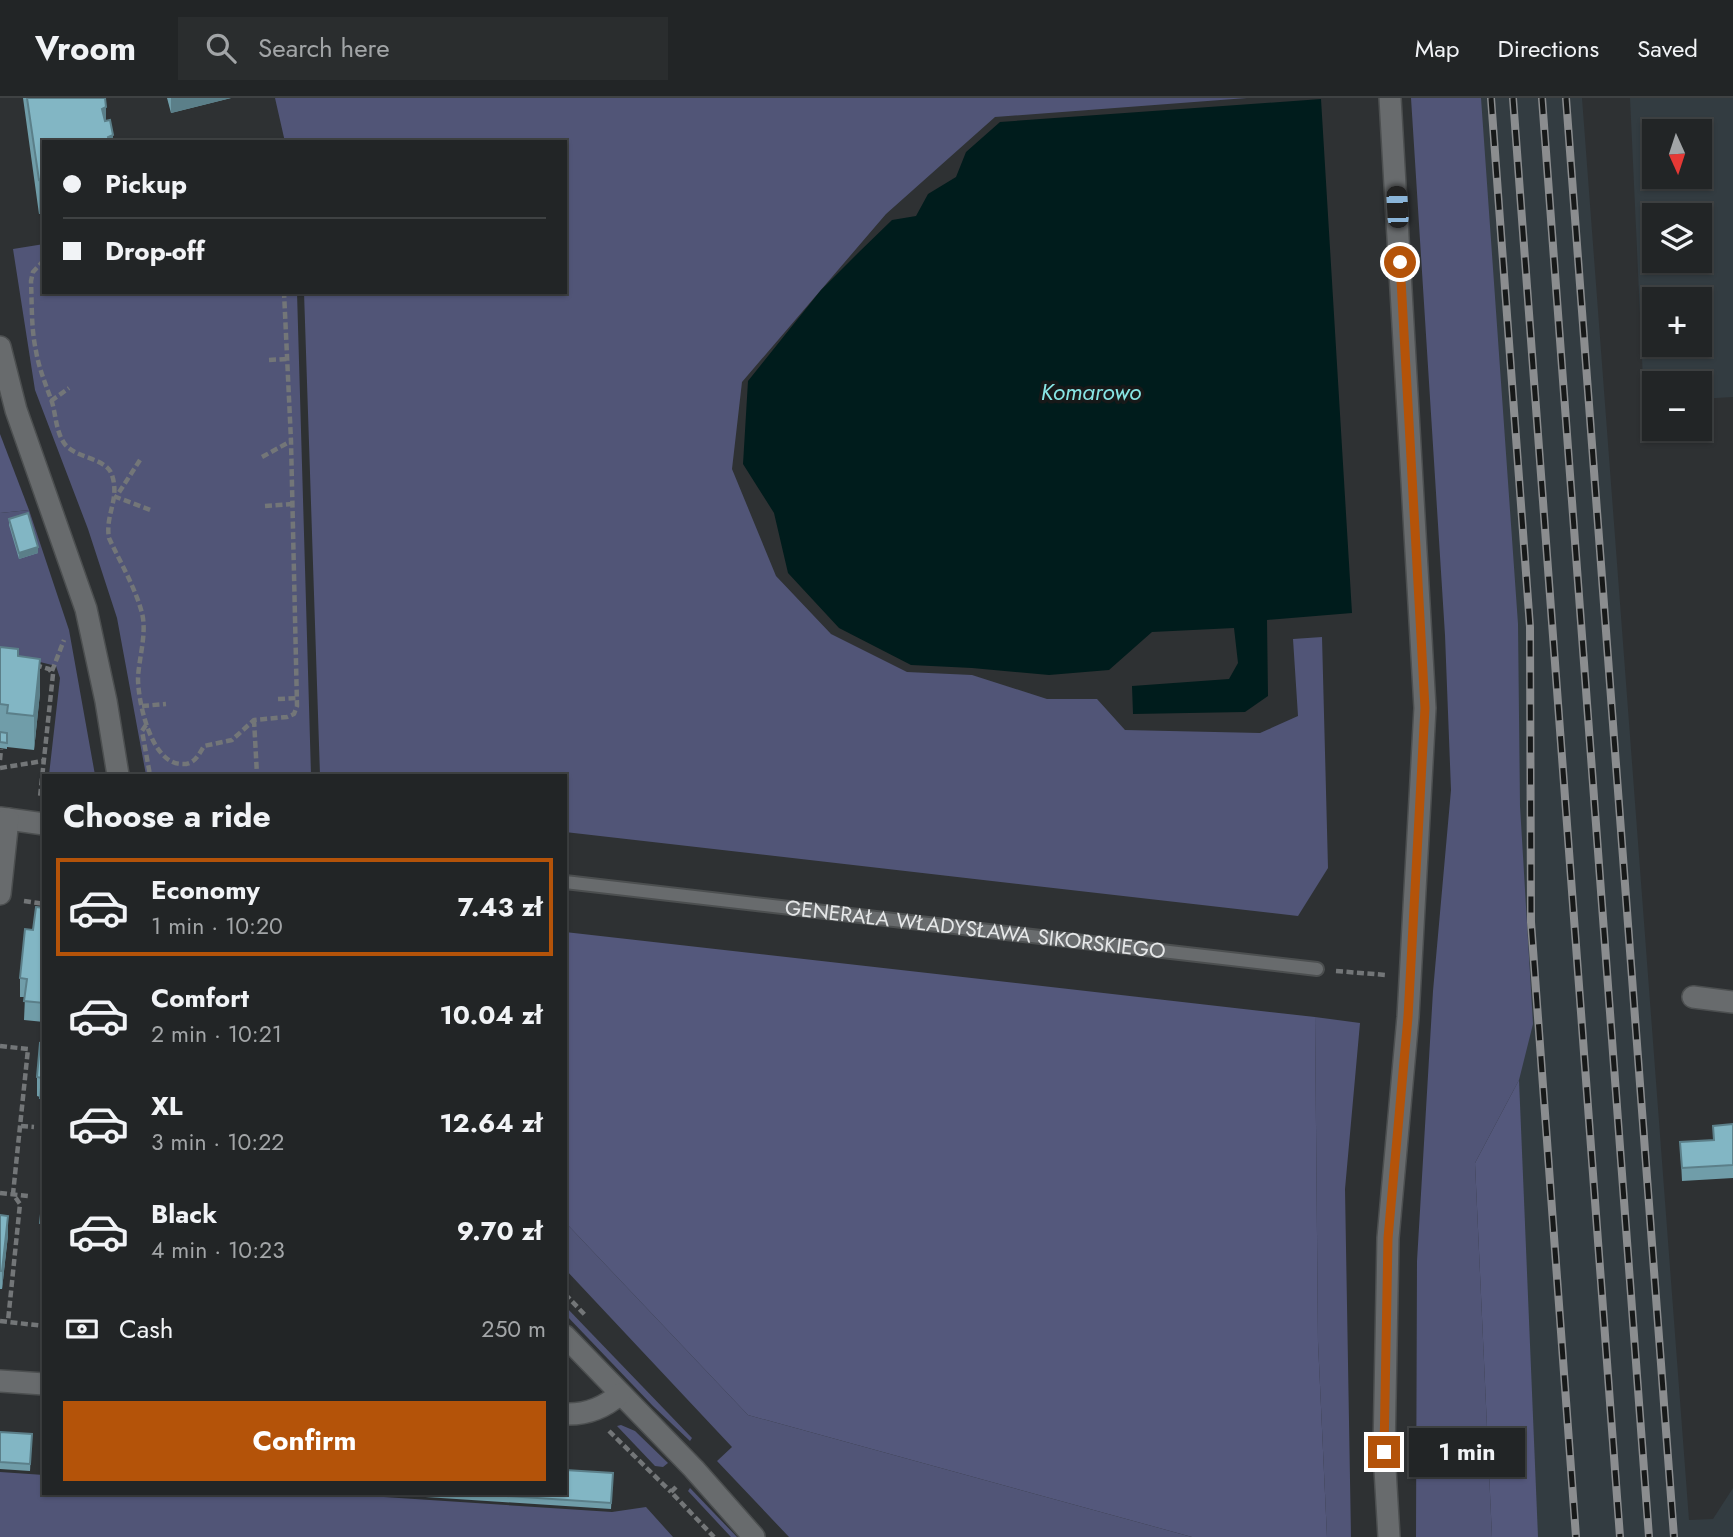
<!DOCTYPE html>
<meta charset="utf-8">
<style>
body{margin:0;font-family:Jost,sans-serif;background:#2a2d2e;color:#f1f3f6;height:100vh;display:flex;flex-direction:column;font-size:26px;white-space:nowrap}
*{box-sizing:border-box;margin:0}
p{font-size:23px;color:#a2a5a7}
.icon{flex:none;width:38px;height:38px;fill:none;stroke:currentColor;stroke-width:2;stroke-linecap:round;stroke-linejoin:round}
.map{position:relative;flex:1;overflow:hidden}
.sheet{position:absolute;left:42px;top:676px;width:525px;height:721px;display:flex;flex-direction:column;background:#222526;border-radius:0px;box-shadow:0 2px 5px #0004,0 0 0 2px #3f4243}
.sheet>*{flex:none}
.guide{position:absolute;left:42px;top:42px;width:525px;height:154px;border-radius:0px;box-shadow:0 2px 5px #0004,0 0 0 2px #3f4243;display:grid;align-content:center;height:154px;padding:0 21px;background:#222526}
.needle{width:46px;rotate:177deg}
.tools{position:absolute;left:1642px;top:21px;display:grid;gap:14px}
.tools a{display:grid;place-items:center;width:70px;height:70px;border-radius:0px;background:#222526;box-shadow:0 2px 5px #0004,0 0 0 2px #3f4243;font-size:35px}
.end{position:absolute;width:32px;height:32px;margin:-16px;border:9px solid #b45309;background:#fff;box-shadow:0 0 0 4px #fff}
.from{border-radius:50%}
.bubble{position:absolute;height:49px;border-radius:0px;background:#222526;box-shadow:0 2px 5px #0004,0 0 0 2px #3f4243;font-size:23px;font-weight:700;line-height:49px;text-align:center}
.car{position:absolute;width:21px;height:42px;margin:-21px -10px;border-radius:9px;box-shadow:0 0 5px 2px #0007;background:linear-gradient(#222 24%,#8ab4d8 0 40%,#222 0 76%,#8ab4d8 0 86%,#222 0)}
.guide b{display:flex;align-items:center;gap:24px;height:66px;font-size:26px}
.guide b+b{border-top:2px solid #3f4243}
.guide i{width:18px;height:18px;background:#f1f3f6}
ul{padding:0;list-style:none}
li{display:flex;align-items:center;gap:21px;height:98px;margin:0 14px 10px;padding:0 7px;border:4px solid transparent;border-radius:0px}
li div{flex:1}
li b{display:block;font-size:26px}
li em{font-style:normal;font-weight:700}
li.current{border-color:#b45309}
li>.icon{width:63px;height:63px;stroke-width:1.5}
h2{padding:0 21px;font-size:32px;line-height:84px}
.pay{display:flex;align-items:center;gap:18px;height:77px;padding:0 21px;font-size:26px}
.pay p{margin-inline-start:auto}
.primary-button{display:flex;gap:14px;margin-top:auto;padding:14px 21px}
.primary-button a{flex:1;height:80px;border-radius:0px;background:#b45309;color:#fff;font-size:28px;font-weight:700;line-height:80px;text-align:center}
header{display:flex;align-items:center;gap:42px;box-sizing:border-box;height:98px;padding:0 35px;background:#222526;border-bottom:2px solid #3f4243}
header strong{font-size:33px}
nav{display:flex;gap:38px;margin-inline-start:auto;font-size:24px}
.search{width:490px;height:63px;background:#2a2d2e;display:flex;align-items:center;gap:18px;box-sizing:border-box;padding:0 24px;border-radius:0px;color:#a2a5a7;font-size:26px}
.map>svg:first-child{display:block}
.built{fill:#333c41;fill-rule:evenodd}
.green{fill:#515577}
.forest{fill:#54587c}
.water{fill:#001c1c}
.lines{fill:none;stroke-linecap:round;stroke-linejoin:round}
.lane-casing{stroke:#4c4f50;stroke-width:16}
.street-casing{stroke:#4c4f50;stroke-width:24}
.secondary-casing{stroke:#4c4f50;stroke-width:24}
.path{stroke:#737678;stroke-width:4.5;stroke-dasharray:7 3.5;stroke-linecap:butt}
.lane{stroke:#686b6d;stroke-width:12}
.street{stroke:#686b6d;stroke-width:21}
.secondary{stroke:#686b6d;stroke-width:21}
.rail-casing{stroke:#8b8d8f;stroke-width:8}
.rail{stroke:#171919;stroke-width:5;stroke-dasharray:16;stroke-linecap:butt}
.wall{fill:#709da9}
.shaded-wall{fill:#5b7f89}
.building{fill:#82b6c4;stroke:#5b7f89;stroke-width:2}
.route{stroke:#b45309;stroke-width:9}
.labels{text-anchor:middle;stroke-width:7;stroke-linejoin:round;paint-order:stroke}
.street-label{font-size:21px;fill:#e5e7e8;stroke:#171919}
.water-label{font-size:23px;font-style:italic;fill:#88e5e4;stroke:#171919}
</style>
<header>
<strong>Vroom</strong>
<div class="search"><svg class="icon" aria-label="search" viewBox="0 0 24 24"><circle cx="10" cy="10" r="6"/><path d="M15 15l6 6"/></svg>Search here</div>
<nav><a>Map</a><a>Directions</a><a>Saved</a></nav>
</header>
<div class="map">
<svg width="1733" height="1439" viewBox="0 0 1733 1439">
<rect width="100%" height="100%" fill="#2e3133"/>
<!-- built -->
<g class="built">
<path d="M 1477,0 L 1582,0 L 1689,1422 L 1713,1421 L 1733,1390 L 1733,1439 L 1531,1439 Z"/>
<path d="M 1630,0 L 1733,0 L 1733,299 L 1699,301 L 1699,285 L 1654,285 L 1654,303 L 1644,303 ZM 1654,33 L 1699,33 L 1699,79 L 1654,79 ZM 1654,117 L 1699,117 L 1699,163 L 1654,163 ZM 1654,201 L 1699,201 L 1699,247 L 1654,247 Z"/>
</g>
<!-- green -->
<g class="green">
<path d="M 275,0 L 1247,0 L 995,19 L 886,116 L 742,284 L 732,371 L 776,478 L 831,536 L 907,574 L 972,577 L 1047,601 L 1097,601 L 1125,632 L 1260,635 L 1298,618 L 1293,541 L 1322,539 L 1328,770 L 1298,818 L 565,734 L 565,677 L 320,677 L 304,194 L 565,194 L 565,44 L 285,44 Z"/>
<path d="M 1411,0 L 1481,0 L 1518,526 L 1520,708 L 1533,926 L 1519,982 L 1475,1065 L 1492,1439 L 1416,1439 L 1417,1163 L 1433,893 L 1451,692 L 1445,537 Z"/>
<path d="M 44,146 L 44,194 L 297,194 L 311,677 L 146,677 L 117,520 L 88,431 L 35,292 L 13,151 Z"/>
<path d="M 29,412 L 69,532 L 95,677 L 49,677 L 60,580 L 56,568 L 0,554 L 0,415 Z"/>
<path d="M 1315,919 L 1360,925 L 1345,1091 L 1351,1439 L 1327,1439 L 1318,1244 Z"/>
<path d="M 565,1124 L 748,1317 L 1192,1439 L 789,1439 L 717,1363 L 732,1349 L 565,1171 Z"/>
<path d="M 565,1208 L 692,1340 L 690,1343 L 653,1308 L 565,1216 Z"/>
<path d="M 621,1327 L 635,1333 L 668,1365 L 663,1369 L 655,1368 L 617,1328 Z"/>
<path d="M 0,1374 L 44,1377 L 44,1395 L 323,1395 L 612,1414 L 646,1409 L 673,1439 L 0,1439 Z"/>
<path d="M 690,1390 L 737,1439 L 731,1439 L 688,1393 Z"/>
</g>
<!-- forest -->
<g class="forest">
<path d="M 0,336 L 29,412 L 0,415 Z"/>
<path d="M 565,834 L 1315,919 L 1318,1244 L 1327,1439 L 1192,1439 L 748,1317 L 565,1124 Z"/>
<path d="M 1519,982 L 1538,1439 L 1492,1439 L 1475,1065 Z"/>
</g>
<!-- water -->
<path class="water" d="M 1321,1 L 1352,515 L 1267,522 L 1268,598 L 1245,614 L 1133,616 L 1132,588 L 1229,581 L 1238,565 L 1234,530 L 1152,534 L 1109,572 L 1049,577 L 972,570 L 911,567 L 839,530 L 788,475 L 774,415 L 743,366 L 748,283 L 821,192 L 858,155 L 892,122 L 916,118 L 928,96 L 956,79 L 966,54 L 1000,24 Z"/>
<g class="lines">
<defs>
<g id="lane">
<path id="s1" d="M 565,784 L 1317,871"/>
</g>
<g id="street">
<path d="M 0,249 L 16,312 L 86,511 L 106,603 L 118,677"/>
<path d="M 0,720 L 44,726"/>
<path d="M 0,796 L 8,721"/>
<path d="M 1693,899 L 1733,904"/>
<path d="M 565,1238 L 694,1371 L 754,1439"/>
<path d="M 0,1283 L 44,1286"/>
<path d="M 565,1316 C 587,1317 604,1310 620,1296"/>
</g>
<path id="secondary" d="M 1389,1439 L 1384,1354 L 1388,1140 L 1408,919 L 1425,610 L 1390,0"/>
</defs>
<!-- lane casing -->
<use href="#lane" class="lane-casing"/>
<!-- street casing -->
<use href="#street" class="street-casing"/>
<!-- secondary casing -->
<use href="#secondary" class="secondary-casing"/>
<!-- path -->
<g class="path">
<path d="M 44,162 L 33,174 L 31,183 C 32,206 31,230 36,253 C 39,271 46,287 52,304 C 56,318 56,333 64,345 C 75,361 106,359 112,377 C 120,402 105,416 109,440 C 120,464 135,489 142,515 C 147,536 139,559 138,580 C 138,604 151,665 181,666 C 194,667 198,658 204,648 L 232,642 L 254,622 L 287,619 L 294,616 L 297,608 L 291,343 L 284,194"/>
<path d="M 269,262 L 287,261"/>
<path d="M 51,303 L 69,290"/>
<path d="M 262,359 L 291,343"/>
<path d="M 140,362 L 116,399 L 153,413"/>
<path d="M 265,408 L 293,406"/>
<path d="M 35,567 L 49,571 L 53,576 L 40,699"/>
<path d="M 52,573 L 64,542"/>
<path d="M 278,601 L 298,600"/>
<path d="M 142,608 L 166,606"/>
<path d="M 254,622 L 257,677"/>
<path d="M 146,627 L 142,633 L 150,677"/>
<path d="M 0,662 L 1,651"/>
<path d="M 0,670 L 43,663"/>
<path d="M 24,803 L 44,806"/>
<path d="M 1336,873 L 1386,877"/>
<path d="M 0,948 L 28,951 L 13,1096 L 20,1106 L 8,1223"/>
<path d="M 21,1028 L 34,1029"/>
<path d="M 0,1095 L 28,1098"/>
<path d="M 565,1196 L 586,1218"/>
<path d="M 0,1223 L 44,1228"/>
<path d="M 609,1333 L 671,1394"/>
<path d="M 676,1389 L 671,1394 L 714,1439"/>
</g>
<!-- lane -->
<use href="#lane" class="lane"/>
<!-- street -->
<use href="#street" class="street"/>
<!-- secondary -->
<use href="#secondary" class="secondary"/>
<defs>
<g id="rail">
<path d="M 1491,0 L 1530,529 L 1531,824 L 1576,1439"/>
<path d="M 1513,0 L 1620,1439"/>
<path d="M 1542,0 L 1649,1439"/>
<path d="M 1566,0 L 1674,1439"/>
</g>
</defs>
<!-- rail casing -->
<use href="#rail" class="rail-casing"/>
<!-- rail -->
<use href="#rail" class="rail"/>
</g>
<!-- wall -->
<g class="wall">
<path d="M 23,0 L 105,0 L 106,23 L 113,44 L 44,44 L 44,115 L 39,116 Z"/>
<path d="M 167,0 L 231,0 L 171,15 Z"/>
<path d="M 9,421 L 38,455 L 19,461 L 9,427 Z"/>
<path d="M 0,549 L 18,558 L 40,595 L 34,652 L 7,649 L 7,651 L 0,650 Z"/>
<path d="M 44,810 L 44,924 L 24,922 L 25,899 L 20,899 L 20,880 L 33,832 Z"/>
<path d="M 44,946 L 44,1019 L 40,1018 L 40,999 L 37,998 L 37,979 Z"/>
<path d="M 1733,1026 L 1733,1080 L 1682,1083 L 1680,1044 L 1713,1042 L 1713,1028 Z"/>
<path d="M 44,1089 L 44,1145 L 40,1144 L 40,1125 Z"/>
<path d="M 0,1117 L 8,1137 L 2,1191 L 0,1191 Z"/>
<path d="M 0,1334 L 32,1336 L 30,1373 L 0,1371 Z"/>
<path d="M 613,1375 L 611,1411 L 364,1395 L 565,1395 Z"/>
</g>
<!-- shaded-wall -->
<g class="shaded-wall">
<path d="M 171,0 L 231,0 L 171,15 Z"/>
<path d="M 106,9 L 106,43 L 102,11 Z"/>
<path d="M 113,37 L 113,44 L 108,44 L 108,39 Z"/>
<path d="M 44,81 L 44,115 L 39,116 L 39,82 Z"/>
<path d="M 38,449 L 38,455 L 19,461 L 19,455 Z"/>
<path d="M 40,561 L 40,595 L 34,652 L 34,618 Z"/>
<path d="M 8,1118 L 8,1137 L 2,1191 L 2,1173 Z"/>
</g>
<!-- building -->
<g class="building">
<path d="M 27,0 L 105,0 L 106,9 L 102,11 L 105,23 L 110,22 L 113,37 L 108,39 L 109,44 L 44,44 L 44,81 L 39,82 Z"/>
<path d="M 28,415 L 38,449 L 19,455 L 9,421 Z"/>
<path d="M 0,549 L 18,551 L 18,558 L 40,561 L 34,618 L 7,615 L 8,607 L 0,606 Z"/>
<path d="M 0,634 L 7,635 L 7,645 L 0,644 Z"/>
<path d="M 36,809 L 44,810 L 44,905 L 24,903 L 27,881 L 20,880 L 25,831 L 33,832 Z"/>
<path d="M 40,945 L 44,946 L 44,1000 L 40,1000 L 42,980 L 37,979 Z"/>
<path d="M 1733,1026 L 1733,1067 L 1682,1070 L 1680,1044 L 1714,1042 L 1713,1028 Z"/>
<path d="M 44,1089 L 44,1126 L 40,1125 Z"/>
<path d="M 0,1117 L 8,1118 L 2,1173 L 0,1173 Z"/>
<path d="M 0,1334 L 32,1336 L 30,1366 L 0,1364 Z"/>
<path d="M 43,1337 L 44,1337 L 44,1367 L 42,1367 Z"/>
<path d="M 565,1372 L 613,1375 L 611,1405 L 462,1395 L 565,1395 Z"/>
</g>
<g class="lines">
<!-- route -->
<path class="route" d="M 1384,1354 L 1388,1140 L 1408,919 L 1425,610 L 1400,164"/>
</g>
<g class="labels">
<!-- street labels -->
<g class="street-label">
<text dy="7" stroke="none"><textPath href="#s1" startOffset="413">GENERAŁA WŁADYSŁAWA SIKORSKIEGO</textPath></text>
</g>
<!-- water labels -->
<g class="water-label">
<text x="1091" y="302">Komarowo</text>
</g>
</g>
</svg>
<div class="tools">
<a><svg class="needle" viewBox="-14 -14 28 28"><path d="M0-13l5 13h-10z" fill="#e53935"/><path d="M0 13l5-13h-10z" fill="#a2a5a7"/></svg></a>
<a><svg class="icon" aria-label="layers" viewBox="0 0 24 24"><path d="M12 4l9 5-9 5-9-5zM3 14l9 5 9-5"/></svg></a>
<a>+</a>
<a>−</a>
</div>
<i class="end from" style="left:1400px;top:164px"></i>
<i class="end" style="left:1384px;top:1354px"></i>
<div class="bubble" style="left:1409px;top:1330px;width:116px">1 min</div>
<i class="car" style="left:1397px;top:109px;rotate:357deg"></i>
<div class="guide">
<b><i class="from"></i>Pickup</b>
<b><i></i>Drop-off</b>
</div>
<section class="sheet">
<h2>Choose a ride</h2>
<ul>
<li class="current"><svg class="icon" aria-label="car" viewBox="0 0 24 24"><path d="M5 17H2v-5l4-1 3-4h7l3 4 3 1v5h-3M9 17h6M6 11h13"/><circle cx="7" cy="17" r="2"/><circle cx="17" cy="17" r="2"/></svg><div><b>Economy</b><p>1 min · 10:20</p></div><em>7.43 zł</em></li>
<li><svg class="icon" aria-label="car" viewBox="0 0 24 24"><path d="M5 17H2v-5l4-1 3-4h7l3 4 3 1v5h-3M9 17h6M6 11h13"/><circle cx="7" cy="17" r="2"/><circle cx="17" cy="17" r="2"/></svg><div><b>Comfort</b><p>2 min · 10:21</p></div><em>10.04 zł</em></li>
<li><svg class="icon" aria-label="car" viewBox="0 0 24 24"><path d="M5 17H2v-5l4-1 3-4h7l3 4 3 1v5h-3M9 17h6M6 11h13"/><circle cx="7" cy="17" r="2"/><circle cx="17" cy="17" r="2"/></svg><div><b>XL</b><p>3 min · 10:22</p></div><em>12.64 zł</em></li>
<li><svg class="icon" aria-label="car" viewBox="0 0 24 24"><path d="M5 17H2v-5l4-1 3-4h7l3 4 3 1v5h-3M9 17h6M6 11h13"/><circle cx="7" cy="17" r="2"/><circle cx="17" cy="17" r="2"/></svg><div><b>Black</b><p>4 min · 10:23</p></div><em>9.70 zł</em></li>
</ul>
<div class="pay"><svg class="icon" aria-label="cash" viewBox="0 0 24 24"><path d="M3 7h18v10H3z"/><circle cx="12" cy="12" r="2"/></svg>Cash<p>250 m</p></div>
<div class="primary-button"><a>Confirm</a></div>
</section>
</div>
